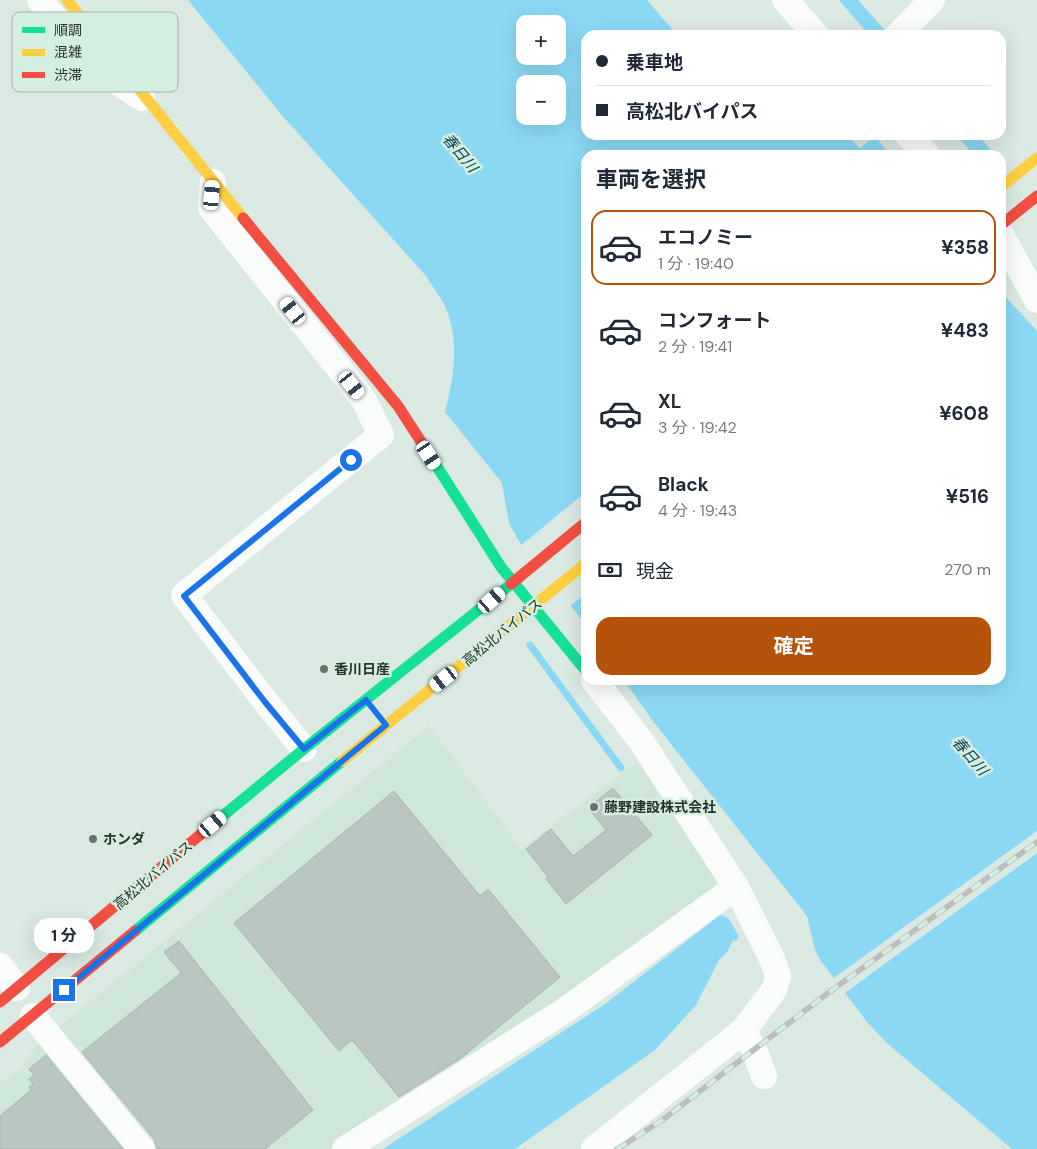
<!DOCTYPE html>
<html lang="ja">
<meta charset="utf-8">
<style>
body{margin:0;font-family:"DM Sans","Noto Sans JP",sans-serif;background:#f2f2f3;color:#1f2937;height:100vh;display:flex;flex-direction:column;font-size:19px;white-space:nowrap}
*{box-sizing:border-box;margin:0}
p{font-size:16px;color:#747a83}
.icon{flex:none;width:28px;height:28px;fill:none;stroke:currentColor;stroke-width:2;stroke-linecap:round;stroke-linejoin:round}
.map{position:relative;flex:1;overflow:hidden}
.drawer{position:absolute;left:581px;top:150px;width:425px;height:535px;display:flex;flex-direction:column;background:#fff;border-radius:15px;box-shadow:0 5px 20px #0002}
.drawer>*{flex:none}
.top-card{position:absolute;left:581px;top:30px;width:425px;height:110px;border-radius:15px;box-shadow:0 5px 20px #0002;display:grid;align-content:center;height:110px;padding:0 15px;background:#fff}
.buttons{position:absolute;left:516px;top:15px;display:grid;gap:10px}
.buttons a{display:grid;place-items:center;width:50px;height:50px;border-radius:10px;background:#fff;box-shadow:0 5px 20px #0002;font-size:25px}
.end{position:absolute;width:22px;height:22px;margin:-11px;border:6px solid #1a73e8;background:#fff;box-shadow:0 0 0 2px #fff}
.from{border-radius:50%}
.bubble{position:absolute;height:35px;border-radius:15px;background:#fff;box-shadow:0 5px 20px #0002;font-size:16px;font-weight:700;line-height:35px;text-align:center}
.car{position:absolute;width:15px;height:30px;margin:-15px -8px;border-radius:6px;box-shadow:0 0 4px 1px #0007;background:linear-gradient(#fff 24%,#345 0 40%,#fff 0 76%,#345 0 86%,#fff 0)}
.top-card b{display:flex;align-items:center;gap:18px;height:48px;font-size:19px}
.top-card b+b{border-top:1px solid #e0e1e3}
.top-card i{width:12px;height:12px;background:#1f2937}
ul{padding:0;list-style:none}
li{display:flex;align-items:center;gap:15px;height:75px;margin:0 10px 8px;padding:0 5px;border:2px solid transparent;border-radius:15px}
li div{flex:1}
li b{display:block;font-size:19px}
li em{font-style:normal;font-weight:700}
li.current{border-color:#b45309}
li>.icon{width:45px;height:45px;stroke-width:1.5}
h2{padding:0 15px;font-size:22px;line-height:60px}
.pay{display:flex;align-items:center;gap:12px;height:55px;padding:0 15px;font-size:19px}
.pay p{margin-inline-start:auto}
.button{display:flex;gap:10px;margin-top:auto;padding:10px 15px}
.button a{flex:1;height:58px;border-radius:15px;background:#b45309;color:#fff;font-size:20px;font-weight:700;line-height:58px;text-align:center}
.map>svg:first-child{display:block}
.built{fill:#cee7d9}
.water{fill:#8bd8f4;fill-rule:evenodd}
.pier{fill:#dae9e1}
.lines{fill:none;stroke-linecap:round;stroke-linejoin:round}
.stream{stroke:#8bd8f4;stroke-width:7}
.building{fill:#b9c6c2;stroke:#a8b5b2}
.street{stroke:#f9fcfa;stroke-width:26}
.fast{stroke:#16e098;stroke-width:11}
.slow{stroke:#ffcf43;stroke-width:11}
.jam{stroke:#f24e42;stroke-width:11}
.rail-casing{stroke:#bbbebc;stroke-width:5.5}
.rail{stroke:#d4efe0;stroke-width:4;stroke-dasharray:11;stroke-linecap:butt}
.route{stroke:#1a73e8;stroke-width:6}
.poi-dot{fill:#66726b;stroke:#d4efe0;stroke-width:2}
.labels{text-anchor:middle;stroke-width:5;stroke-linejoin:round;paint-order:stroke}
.street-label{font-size:14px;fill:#28322c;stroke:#d4efe0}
.poi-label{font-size:14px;font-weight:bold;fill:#28322c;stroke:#d4efe0;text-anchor:start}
.water-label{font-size:15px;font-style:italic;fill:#0b3b4d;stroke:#d4efe0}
.key{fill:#d4efe0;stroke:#a0b6aa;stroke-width:1}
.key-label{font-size:14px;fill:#28322c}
</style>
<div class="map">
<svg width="1037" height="1149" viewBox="0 0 1037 1149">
<rect width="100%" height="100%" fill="#dae9e1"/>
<!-- built -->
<g class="built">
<path d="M 429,726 L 521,849 L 637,762 L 718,879 L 707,897 L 610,968 L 335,1149 L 148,1149 L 53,1032 Z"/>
<path d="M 45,1038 L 135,1149 L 0,1149 L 0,1084 L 22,1068 L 37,1045 Z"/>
</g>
<!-- water -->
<g class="water">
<path d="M 188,0 L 647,0 L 677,35 L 586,35 L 586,135 L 847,135 L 860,148 L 875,136 L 890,155 L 586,155 L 586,625 L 520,543 L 509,523 L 502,483 L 445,412 C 454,377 460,340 445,306 C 440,296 432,286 426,276 L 280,113 ZM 525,24 L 558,24 L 558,56 L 525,56 ZM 525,84 L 558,84 L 558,116 L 525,116 Z"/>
<path d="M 839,0 L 858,0 L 889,35 L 869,35 Z"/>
<path d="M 956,135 L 978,135 L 995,155 L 974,155 Z"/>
<path d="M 1001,292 L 1037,331 L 1037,1149 L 1012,1149 L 888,1044 L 867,1022 L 821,961 L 815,950 L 807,916 L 652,720 L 624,680 L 1001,680 Z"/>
<path d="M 720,915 L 728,918 L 739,936 L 736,941 L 733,940 L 728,951 L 719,960 L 696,1005 L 655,1050 L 515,1149 L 383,1149 L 605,1004 Z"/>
</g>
<!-- pier -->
<g class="pier">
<path d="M 586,492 L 586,593 L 569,607 L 520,546 Z"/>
<path d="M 1037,831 L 1037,853 L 842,995 L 831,980 Z"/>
</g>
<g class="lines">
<!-- stream -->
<path class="stream" d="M 530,645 L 621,768"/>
</g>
<!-- building -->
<g class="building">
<path d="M 613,788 L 652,835 L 566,904 L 546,879 L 548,877 L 526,849 L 551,829 L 573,856 L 606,830 L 588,808 Z"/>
<path d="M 394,791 L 480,896 L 488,889 L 560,977 L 461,1058 L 399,1097 L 352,1040 L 339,1051 L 234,923 Z"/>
<path d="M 179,941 L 313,1110 L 265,1149 L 157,1149 L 154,1139 L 82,1052 L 181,973 L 164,952 Z"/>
<path d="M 46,1055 L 58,1070 L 123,1149 L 0,1149 L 0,1116 L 31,1090 L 29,1087 L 33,1084 L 29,1079 L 34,1075 L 29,1069 Z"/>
</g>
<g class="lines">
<!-- street -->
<g class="street">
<path d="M 40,0 L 97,69 L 142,98"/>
<path d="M 785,0 L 816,35"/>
<path d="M 898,35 L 932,0"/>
<path d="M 908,135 L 927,155"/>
<path d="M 213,182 L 211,208 L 364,400 L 381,435 L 184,595 L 265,701 L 304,749"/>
<path d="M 1001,235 L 1037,300"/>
<path d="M 594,680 L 641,741 L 736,887 L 772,959 L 778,976 L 774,990 L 743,1031 L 594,1149"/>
<path d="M 0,966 L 17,988"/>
<path d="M 33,1016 L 142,1149"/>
<path d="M 743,1031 L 754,1049 L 764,1076"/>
<path d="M 345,1149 L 561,1013 L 736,887"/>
</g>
<!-- fast -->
<g class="fast">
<path d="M 429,454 L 501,567 L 586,671"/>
<path d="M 219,819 L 304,749 L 511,584"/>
<path d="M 135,931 L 342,761"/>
</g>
<!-- slow -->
<g class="slow">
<path d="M 67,0 L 243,218"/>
<path d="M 1001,187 L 1037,158"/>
<path d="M 342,761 L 586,563"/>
</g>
<!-- jam -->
<g class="jam">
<path d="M 243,218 L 398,406 L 429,454"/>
<path d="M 1001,225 L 1037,196"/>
<path d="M 511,584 L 586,522"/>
<path d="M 0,1002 L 219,819"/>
<path d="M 0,1042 L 135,931"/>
</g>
<defs>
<path id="rail" d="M 617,1149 L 661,1121 L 828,993 L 1037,842"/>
</defs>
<!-- rail casing -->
<use href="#rail" class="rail-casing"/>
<!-- rail -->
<use href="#rail" class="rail"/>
</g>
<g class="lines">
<!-- route -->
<path class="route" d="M 64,990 L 386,725 L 366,700 L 304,749 L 265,702 L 184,596 L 351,460"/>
</g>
<!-- markers -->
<g class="poi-dot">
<circle cx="324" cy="669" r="5"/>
<circle cx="594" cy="807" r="5"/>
<circle cx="93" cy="839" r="5"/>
</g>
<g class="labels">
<!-- street labels -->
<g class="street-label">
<text transform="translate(502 632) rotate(-39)" y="5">高松北バイパス</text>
<text transform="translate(153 875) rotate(-40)" y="5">高松北バイパス</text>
</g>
<!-- poi labels -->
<g class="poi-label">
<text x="334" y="674">香川日産</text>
<text x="604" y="812">藤野建設株式会社</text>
<text x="103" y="844">ホンダ</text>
</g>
<!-- water labels -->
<g class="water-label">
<text transform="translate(460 153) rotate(50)" y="5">春日川</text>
<text transform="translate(970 756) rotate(49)" y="5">春日川</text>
</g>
</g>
<!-- legend -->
<rect x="12" y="12" width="166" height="80" rx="8" class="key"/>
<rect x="22" y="27" width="23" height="6" fill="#16e098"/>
<rect x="22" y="49" width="23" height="7" fill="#ffcf43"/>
<rect x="22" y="72" width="23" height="6" fill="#f24e42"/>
<g class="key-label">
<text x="54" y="35">順調</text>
<text x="54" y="57">混雑</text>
<text x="54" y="80">渋滞</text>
</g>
</svg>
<div class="buttons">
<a>+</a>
<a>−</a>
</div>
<i class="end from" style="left:351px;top:460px"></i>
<i class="end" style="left:64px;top:990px"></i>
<div class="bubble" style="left:34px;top:918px;width:60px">1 分</div>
<i class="car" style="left:212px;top:195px;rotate:5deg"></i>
<i class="car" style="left:293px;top:311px;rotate:321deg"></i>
<i class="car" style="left:352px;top:385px;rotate:141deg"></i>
<i class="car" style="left:429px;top:455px;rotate:147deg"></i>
<i class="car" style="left:492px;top:600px;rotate:49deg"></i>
<i class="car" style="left:444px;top:679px;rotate:232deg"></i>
<i class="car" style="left:213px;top:824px;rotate:50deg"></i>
<div class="top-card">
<b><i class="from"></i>乗車地</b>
<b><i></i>高松北バイパス</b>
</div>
<section class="drawer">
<h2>車両を選択</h2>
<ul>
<li class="current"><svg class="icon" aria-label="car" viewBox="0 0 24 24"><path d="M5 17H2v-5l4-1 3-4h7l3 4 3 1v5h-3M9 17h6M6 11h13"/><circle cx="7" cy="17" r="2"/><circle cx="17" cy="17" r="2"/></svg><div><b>エコノミー</b><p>1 分 · 19:40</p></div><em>¥358</em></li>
<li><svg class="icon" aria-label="car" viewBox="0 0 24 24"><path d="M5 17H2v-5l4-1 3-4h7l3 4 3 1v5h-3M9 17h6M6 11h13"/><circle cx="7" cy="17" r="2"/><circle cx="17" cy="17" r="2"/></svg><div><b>コンフォート</b><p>2 分 · 19:41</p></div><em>¥483</em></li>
<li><svg class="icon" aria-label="car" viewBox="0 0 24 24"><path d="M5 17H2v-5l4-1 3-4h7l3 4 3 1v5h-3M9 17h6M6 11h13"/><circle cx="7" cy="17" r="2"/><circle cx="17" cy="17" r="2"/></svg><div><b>XL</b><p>3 分 · 19:42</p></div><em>¥608</em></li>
<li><svg class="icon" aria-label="car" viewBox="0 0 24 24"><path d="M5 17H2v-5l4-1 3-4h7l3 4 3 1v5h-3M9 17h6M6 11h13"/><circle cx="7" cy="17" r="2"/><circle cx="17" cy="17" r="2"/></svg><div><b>Black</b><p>4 分 · 19:43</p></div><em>¥516</em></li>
</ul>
<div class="pay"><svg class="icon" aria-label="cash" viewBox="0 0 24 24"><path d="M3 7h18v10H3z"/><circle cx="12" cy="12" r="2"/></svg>現金<p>270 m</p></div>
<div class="button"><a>確定</a></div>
</section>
</div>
